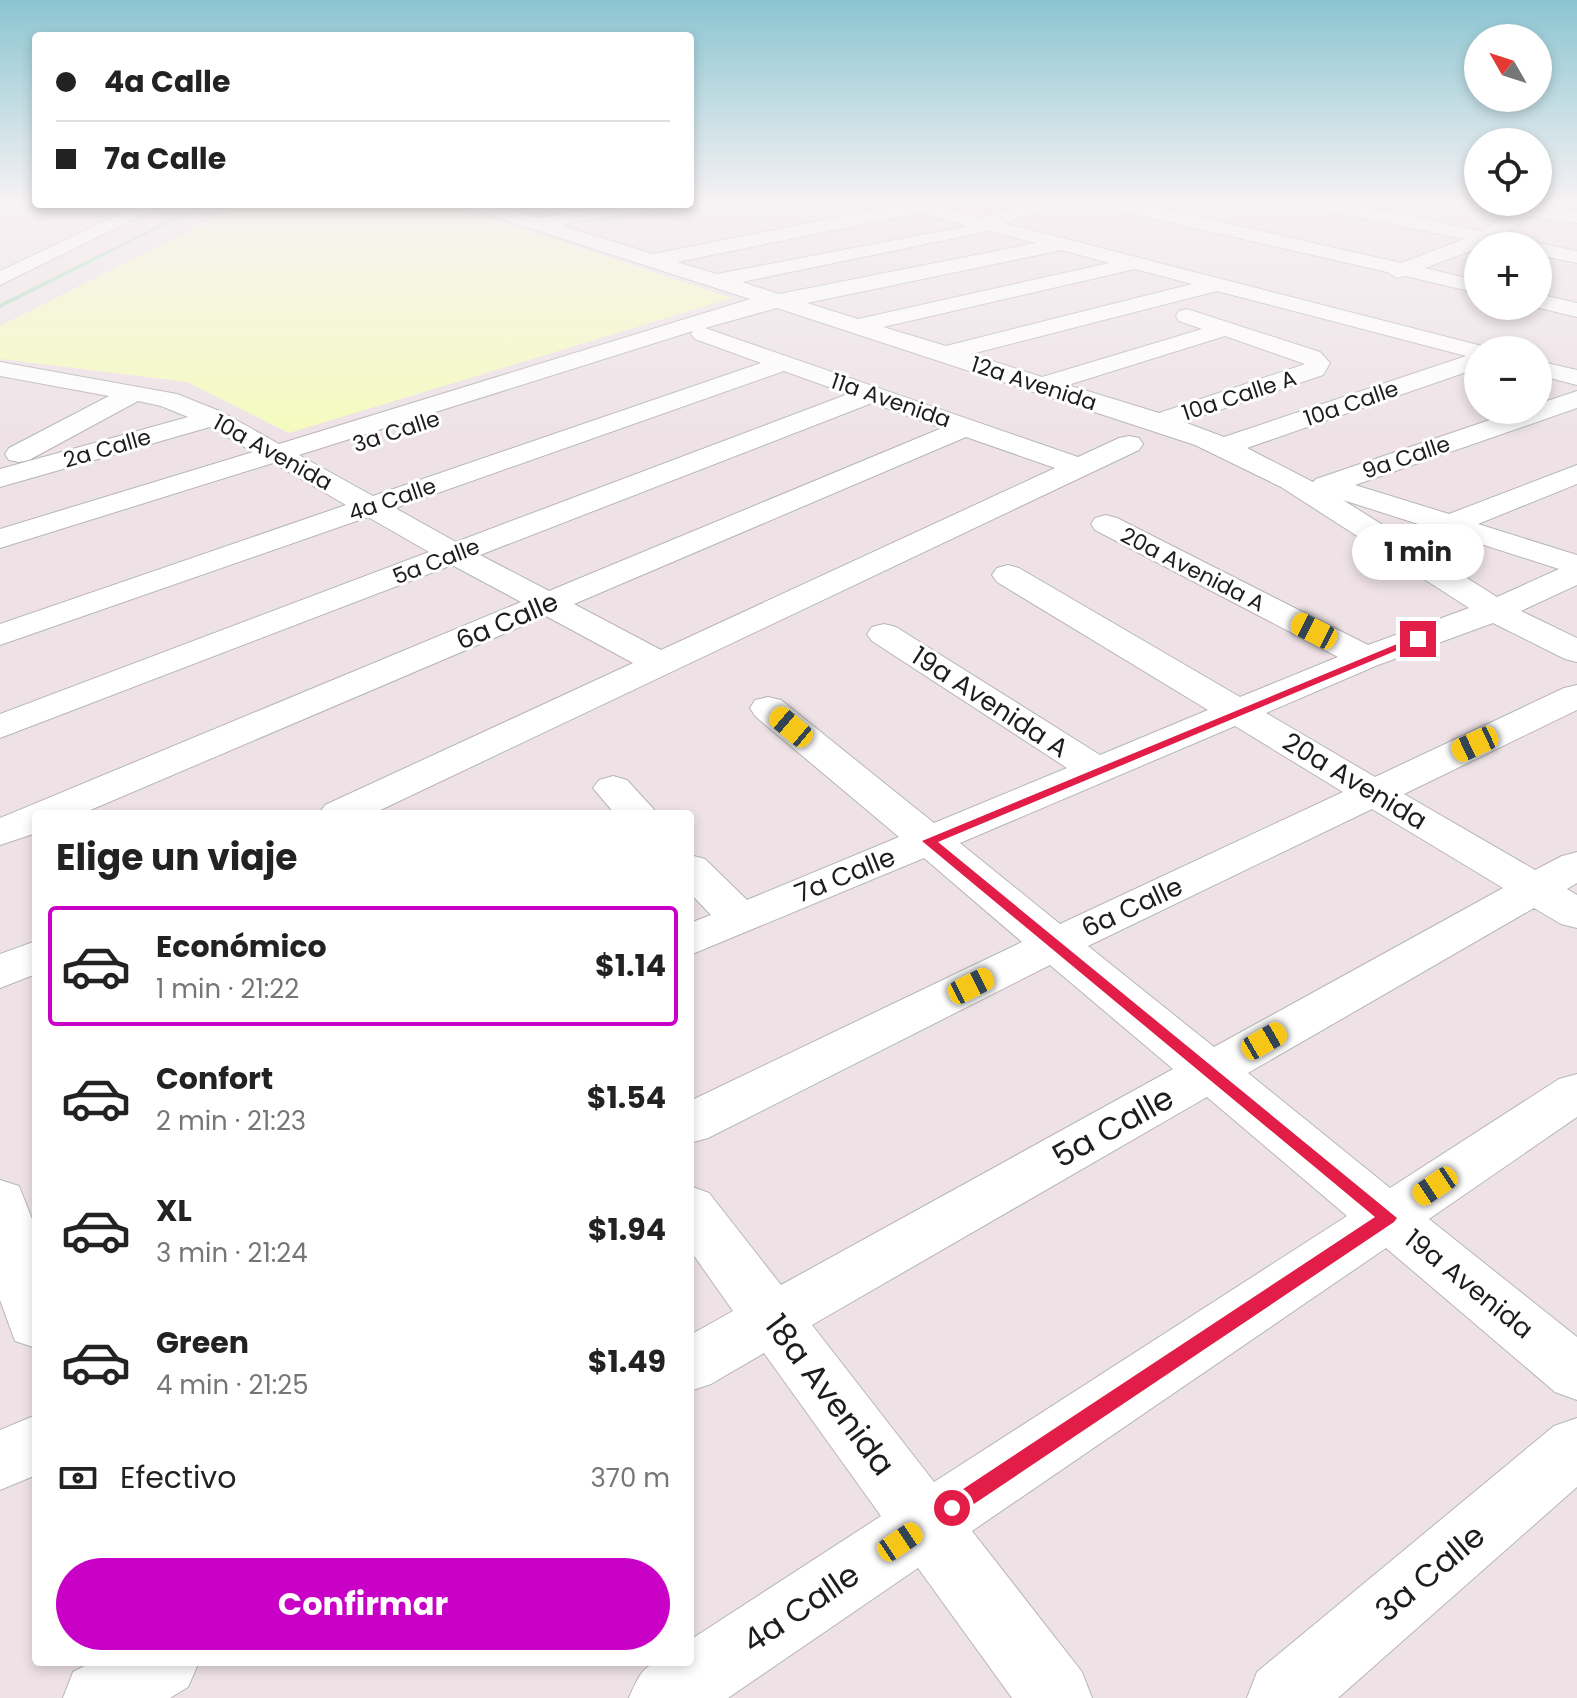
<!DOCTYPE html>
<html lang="es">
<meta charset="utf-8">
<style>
body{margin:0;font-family:Poppins,sans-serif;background:#f6f6f6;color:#222;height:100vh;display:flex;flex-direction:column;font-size:30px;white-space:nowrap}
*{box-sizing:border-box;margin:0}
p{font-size:26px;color:#767676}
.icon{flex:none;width:44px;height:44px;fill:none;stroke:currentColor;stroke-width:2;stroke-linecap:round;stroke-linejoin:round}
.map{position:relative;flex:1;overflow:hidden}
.details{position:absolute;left:32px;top:810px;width:662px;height:856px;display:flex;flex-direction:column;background:#fff;border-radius:8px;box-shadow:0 4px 12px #0003}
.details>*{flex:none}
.guide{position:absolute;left:32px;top:32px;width:662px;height:176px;border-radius:8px;box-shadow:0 4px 12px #0003;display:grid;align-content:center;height:176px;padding:0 24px;background:#fff}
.needle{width:52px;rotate:309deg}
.fabs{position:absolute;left:1464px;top:24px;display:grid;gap:16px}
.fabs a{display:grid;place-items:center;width:88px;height:88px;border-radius:50%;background:#fff;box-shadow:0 4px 12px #0003;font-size:40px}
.end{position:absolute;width:36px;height:36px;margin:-18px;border:10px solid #e11d48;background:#fff;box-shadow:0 0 0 4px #fff}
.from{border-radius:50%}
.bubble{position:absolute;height:56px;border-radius:28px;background:#fff;box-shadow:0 4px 12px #0003;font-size:26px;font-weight:700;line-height:56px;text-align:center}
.car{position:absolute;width:24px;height:48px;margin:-24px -12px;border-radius:10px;box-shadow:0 0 6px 2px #0007;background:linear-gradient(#f5c518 24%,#345 0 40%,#f5c518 0 76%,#345 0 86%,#f5c518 0)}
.guide b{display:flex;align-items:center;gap:28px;height:76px;font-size:30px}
.guide b+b{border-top:2px solid #e0e0e0}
.guide i{width:20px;height:20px;background:#222}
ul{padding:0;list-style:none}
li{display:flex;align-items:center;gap:24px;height:120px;margin:0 16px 12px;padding:0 8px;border:4px solid transparent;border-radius:8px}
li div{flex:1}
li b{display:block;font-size:30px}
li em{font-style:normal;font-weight:700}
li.current{border-color:#c900c6}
li>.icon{width:72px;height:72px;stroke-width:1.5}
h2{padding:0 24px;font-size:36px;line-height:96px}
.pay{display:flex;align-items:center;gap:20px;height:88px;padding:0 24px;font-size:30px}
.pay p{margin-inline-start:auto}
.action{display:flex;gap:16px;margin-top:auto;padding:16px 24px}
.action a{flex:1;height:92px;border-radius:48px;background:#c900c6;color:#fff;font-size:32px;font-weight:700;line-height:92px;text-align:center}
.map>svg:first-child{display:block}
.education{fill:#ffdbda}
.park{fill:#f5fbbd}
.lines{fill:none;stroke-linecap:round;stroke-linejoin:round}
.stream{fill:#a1deaf;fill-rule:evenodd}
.minor-casing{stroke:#b6b6b6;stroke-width:2}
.minor{fill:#fff;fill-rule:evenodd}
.route{fill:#e11d48}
.labels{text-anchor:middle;stroke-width:6;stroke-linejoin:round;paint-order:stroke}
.far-street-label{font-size:22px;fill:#1d1d1d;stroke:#fff}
.street-label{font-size:26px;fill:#1d1d1d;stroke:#fff}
.near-street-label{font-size:32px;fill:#1d1d1d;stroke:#fff}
</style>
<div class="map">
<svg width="1577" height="1698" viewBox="0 0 1577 1698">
<rect width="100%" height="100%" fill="#eee2e6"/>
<!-- education -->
<path class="education" d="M 945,200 L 1047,200 L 984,220 L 927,206 Z"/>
<!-- park -->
<path class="park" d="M 241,204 L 448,204 L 732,298 L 289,433 L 187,382 L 0,359 L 0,326 Z"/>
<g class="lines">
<!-- stream -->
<path class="stream" d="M 202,204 L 207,204 L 0,308 L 0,304 Z"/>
<defs>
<g id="minor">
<path d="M 883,200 L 915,200 L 983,218 L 1036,200 L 1065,200 L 1063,204 L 1004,223 L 1486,347 L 1489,350 L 1478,350 L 1478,368 L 1247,448 L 1313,482 L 1316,479 L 1519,410 L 1538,410 L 1538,404 L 1577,391 L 1577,408 L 1355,485 L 1449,514 L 1577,465 L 1577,484 L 1478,524 L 1577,555 L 1577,585 L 1521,611 L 1577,638 L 1577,662 L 1565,659 L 1493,623 L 1378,665 L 1266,713 L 1375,777 L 1564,688 L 1577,685 L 1577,710 L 1404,794 L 1535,870 L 1562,856 L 1577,852 L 1577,883 L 1567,889 L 1577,895 L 1577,928 L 1561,924 L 1534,908 L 1248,1073 L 1390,1188 L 1559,1079 L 1577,1074 L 1577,1117 L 1429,1219 L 1577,1337 L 1577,1400 L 1555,1392 L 1386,1248 L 972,1531 L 1082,1672 L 1092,1698 L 1012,1698 L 918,1568 L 728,1698 L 629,1698 C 645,1659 650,1662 690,1662 L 690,1640 L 881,1516 L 764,1353 L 711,1384 L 690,1391 L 690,1335 L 733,1311 L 690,1250 L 690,1186 L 709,1193 L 781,1285 L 1173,1069 L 1050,965 L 708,1138 L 690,1143 L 690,1101 L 1022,942 L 924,858 L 690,955 L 690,923 L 711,915 L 690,893 L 690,855 L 705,859 L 747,900 L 899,837 L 755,716 L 750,708 L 755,700 L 768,697 L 781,700 L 934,823 L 1067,768 L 872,641 L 867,634 L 872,627 L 884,624 L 896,627 L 1100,755 L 1208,710 L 997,582 L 992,575 L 997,568 L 1008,565 L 1019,568 L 1240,697 L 1338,657 L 1095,530 L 1091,524 L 1095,518 L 1106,515 L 1117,518 L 1368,645 L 1469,608 L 1281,487 L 1195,445 L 777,308 L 705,328 L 1078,457 L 1119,438 L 1129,436 L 1139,438 L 1143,444 L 1139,450 L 372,814 L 319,814 L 325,805 L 633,663 L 546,616 L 81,814 L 36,814 L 36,833 L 0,845 L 0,818 L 521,602 L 452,565 L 0,738 L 0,714 L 429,552 L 368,517 L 0,645 L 0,624 L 346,505 L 273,463 L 0,548 L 0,529 L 253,452 L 210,427 L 0,487 L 0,469 L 188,417 L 161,406 L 138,401 L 29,460 L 19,462 L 9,460 L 5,454 L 9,448 L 109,396 L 0,376 L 0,362 L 177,394 L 222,412 L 279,444 L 750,299 L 467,208 L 465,204 L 493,204 L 537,218 L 617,204 L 660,204 L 651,210 L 560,225 L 653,254 L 895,206 ZM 919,213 L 968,226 L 717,274 L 677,262 ZM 989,231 L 1036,243 L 779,294 L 742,282 ZM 1062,250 L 1109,263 L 858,319 L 807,303 ZM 1135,269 L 1192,284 L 946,346 L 883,327 ZM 1217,291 L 1466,356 L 1224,437 L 1184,422 L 1323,375 L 1330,363 L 1320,352 L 1187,309 L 1179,311 L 1176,316 L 1179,321 L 1202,329 L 1042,377 L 971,354 ZM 693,331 L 691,334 L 695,339 L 761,363 L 373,496 L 299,455 ZM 1225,336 L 1305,364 L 1159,413 L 1068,385 ZM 784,371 L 848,394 L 456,542 L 395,508 ZM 872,403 L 942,428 L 549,591 L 480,555 ZM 966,437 L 1055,468 L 661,650 L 574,604 ZM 1343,500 L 1559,569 L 1497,597 ZM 1235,726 L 1343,792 L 1060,924 L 960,843 ZM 1372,809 L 1503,888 L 1214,1047 L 1088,946 ZM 1207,1097 L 1347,1216 L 934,1482 L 812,1325 Z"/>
<path d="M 1090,200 L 1125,200 L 1401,263 L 1464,239 L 1304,206 L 1295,200 L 1333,200 L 1482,231 L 1508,213 L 1451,206 L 1442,200 L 1522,204 L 1545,200 L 1543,207 L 1577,211 L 1577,223 L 1529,216 L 1494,242 L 1425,268 L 1478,281 L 1478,293 L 1405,276 L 1397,278 L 1387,272 L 1099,206 Z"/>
<path d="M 141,204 L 165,204 L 0,285 L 0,271 Z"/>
<path d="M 1538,243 L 1577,251 L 1577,263 L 1538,255 L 1538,246 L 1530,246 Z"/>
<path d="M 1538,294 L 1577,303 L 1577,317 L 1531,306 L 1538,306 Z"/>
<path d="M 1538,361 L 1577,370 L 1577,385 L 1538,375 Z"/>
<path d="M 613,776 L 627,780 L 658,814 L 615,814 L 593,788 L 599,780 Z"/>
<path d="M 36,941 L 36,974 L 0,988 L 0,954 Z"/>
<path d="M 0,1180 L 19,1186 L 36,1229 L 36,1348 L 15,1341 L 0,1300 Z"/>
<path d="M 36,1415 L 36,1475 L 0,1490 L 0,1430 Z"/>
<path d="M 1577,1418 L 1577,1487 L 1338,1698 L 1247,1698 L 1257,1672 L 1554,1426 Z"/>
<path d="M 92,1662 L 199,1662 L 188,1687 L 170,1698 L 63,1698 L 73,1672 Z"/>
</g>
</defs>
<!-- minor casing -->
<use href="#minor" class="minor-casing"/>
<!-- minor -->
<use href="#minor" class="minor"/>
</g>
<!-- sky -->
<linearGradient id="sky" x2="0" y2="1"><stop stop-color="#8bc5d1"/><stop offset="0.46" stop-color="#f7f2f4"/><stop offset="1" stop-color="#f7f2f4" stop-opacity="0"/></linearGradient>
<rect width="1577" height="438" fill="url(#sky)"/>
<!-- route -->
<path class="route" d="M 1414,637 L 1424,639 L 938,842 L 1397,1218 L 1394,1222 L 959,1514 L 952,1517 L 945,1514 L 942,1508 L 945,1501 L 1375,1217 L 922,841 Z"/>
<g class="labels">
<!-- far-street labels -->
<g class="far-street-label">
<text transform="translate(1034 383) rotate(18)" y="8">12a Avenida</text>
<text transform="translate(1239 395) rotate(-18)" y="8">10a Calle A</text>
<text transform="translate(891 400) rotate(19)" y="8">11a Avenida</text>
<text transform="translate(1351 403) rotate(-19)" y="8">10a Calle</text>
<text transform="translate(396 431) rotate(-18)" y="8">3a Calle</text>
<text transform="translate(107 448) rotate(-16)" y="8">2a Calle</text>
<text transform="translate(273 452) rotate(29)" y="8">10a Avenida</text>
<text transform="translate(1406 457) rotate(-19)" y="8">9a Calle</text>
<text transform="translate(392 499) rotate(-19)" y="8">4a Calle</text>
<text transform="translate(436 561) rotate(-21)" y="8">5a Calle</text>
<text transform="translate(1193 569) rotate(27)" y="8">20a Avenida A</text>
</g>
<!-- street labels -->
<g class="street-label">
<text transform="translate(507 621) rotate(-23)" y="9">6a Calle</text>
<text transform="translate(990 702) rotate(33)" y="9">19a Avenida A</text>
<text transform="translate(1355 781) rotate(31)" y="9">20a Avenida</text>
<text transform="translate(845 875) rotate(-22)" y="9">7a Calle</text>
<text transform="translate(1132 907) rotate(-25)" y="9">6a Calle</text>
<text transform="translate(1469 1284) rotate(39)" y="9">19a Avenida</text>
</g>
<!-- near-street labels -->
<g class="near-street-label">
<text transform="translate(1113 1127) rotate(-29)" y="11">5a Calle</text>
<text transform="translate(830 1395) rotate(53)" y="11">18a Avenida</text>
<text transform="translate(1430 1573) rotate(-40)" y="11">3a Calle</text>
<text transform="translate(801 1608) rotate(-34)" y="11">4a Calle</text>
</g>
</g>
</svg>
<div class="fabs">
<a><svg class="needle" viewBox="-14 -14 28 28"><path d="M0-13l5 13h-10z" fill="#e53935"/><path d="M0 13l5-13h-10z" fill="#767676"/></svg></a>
<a><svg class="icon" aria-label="locate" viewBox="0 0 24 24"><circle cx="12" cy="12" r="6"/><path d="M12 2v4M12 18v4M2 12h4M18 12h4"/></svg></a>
<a>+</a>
<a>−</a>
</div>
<i class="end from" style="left:952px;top:1508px"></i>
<i class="end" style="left:1418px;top:639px"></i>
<div class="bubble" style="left:1352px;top:524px;width:132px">1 min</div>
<i class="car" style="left:1314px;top:631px;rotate:297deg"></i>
<i class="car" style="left:791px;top:727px;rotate:310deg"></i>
<i class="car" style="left:1475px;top:744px;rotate:245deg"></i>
<i class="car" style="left:971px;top:986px;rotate:63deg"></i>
<i class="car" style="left:1264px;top:1041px;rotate:60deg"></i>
<i class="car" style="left:1435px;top:1186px;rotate:236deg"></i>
<i class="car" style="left:900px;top:1542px;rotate:56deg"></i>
<div class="guide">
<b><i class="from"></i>4a Calle</b>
<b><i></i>7a Calle</b>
</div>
<section class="details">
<h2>Elige un viaje</h2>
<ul>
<li class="current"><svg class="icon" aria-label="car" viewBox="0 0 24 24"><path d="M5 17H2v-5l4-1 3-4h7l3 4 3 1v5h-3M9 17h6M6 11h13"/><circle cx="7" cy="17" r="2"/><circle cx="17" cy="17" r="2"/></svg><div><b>Económico</b><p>1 min · 21:22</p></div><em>$1.14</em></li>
<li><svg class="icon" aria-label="car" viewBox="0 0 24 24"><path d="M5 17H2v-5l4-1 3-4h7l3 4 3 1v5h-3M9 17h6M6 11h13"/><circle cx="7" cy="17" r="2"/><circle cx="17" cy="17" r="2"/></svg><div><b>Confort</b><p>2 min · 21:23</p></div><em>$1.54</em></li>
<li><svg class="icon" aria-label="car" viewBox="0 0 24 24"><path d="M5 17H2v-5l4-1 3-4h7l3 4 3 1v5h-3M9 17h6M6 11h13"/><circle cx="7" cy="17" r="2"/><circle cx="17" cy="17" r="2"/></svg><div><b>XL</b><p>3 min · 21:24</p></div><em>$1.94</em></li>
<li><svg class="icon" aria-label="car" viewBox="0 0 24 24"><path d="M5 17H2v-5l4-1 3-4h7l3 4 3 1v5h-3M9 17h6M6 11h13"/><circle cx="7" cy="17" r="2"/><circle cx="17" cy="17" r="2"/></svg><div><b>Green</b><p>4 min · 21:25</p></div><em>$1.49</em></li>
</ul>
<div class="pay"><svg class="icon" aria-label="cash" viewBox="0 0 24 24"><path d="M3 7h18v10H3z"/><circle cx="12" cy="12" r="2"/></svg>Efectivo<p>370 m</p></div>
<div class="action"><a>Confirmar</a></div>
</section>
</div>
